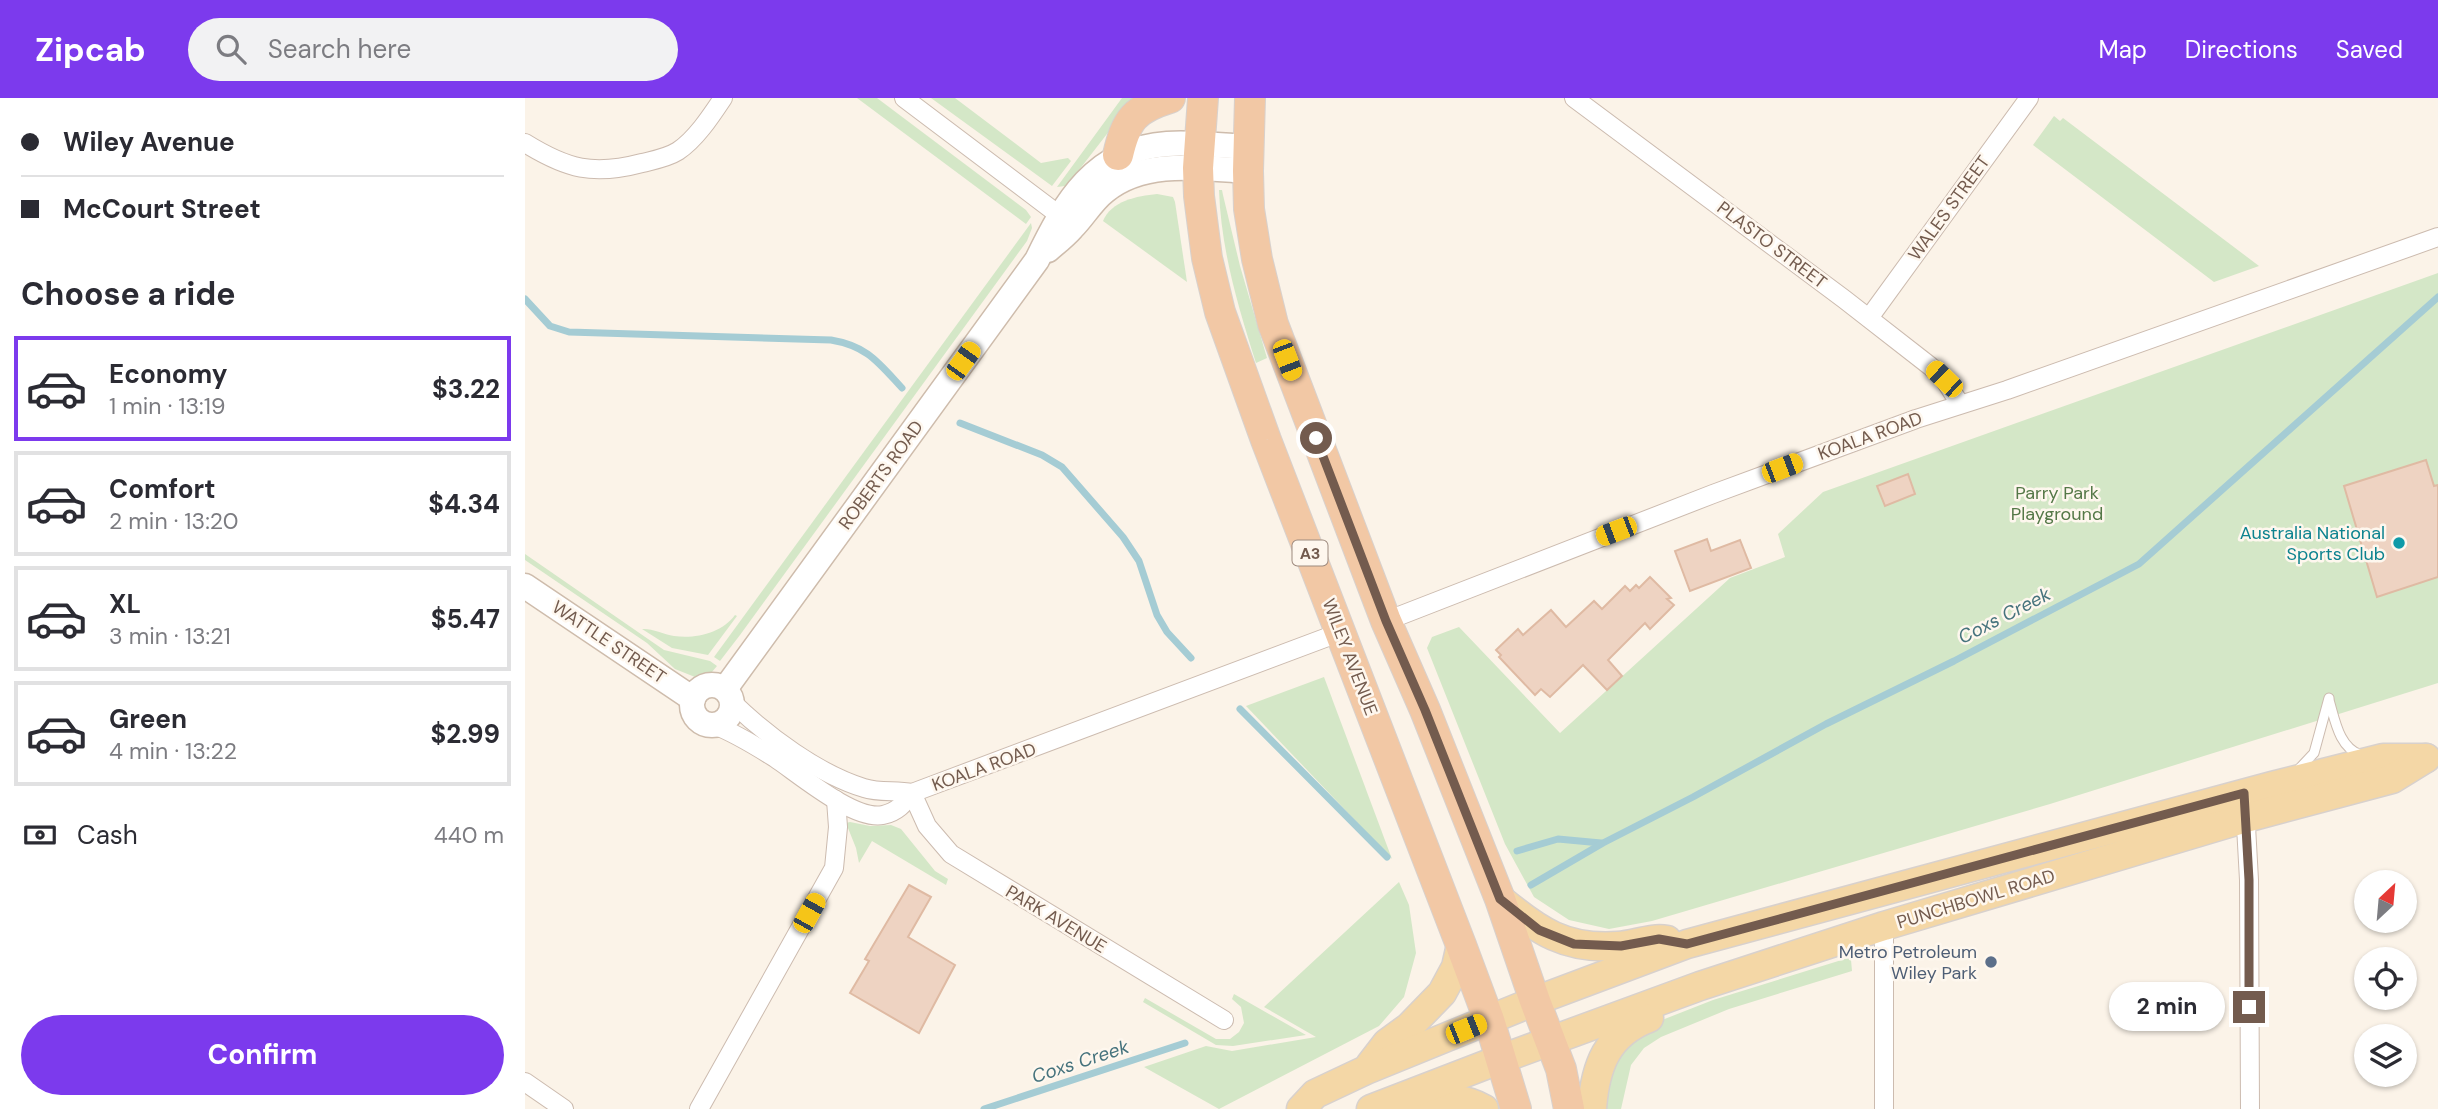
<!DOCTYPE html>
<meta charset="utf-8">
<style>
body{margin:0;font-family:"DM Sans",sans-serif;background:#f2f2f3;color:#2b2b33;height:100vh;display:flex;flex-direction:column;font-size:26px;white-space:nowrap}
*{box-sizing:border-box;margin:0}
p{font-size:23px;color:#7c7c81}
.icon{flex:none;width:38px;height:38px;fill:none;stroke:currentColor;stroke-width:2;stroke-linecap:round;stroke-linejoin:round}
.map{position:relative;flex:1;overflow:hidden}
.panel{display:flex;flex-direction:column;background:#fff;width:525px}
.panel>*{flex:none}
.guide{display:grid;align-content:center;height:154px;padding:0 21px;background:#fff}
.needle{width:46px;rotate:26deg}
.controls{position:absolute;left:1829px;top:772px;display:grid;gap:14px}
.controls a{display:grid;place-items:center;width:63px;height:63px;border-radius:50%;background:#fff;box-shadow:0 2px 5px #0004;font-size:35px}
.end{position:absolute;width:32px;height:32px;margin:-16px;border:9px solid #735b4e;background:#fff;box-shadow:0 0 0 4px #fff}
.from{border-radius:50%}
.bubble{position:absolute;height:49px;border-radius:24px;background:#fff;box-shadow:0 2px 5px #0004;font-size:23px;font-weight:700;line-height:49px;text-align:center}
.car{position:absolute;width:21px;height:42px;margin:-21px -10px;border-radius:9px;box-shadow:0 0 5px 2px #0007;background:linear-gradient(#f5c518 24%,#345 0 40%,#f5c518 0 76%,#345 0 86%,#f5c518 0)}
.guide b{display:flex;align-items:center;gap:24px;height:66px;font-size:26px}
.guide b+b{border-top:2px solid #e1e1e2}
.guide i{width:18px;height:18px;background:#2b2b33}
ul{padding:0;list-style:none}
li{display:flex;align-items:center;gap:21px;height:105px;margin:0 14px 10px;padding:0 7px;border:4px solid #e1e1e2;border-radius:0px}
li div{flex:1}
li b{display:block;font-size:26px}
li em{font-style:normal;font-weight:700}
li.on{border-color:#7c3aed}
li>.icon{width:63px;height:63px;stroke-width:1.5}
h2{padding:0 21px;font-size:32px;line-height:84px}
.pay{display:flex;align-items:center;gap:18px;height:77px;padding:0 21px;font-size:26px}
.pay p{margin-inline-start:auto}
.button{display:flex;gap:14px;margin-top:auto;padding:14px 21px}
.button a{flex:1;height:80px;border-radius:42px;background:#7c3aed;color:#fff;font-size:28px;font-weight:700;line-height:80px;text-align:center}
header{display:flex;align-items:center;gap:42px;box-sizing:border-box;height:98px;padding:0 35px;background:#7c3aed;color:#fff}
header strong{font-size:33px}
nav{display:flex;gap:38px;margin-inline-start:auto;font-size:24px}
.search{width:490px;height:63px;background:#f2f2f3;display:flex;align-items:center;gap:18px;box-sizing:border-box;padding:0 24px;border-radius:38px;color:#7c7c81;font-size:26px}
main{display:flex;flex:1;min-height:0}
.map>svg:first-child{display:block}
.green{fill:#d4e7c7}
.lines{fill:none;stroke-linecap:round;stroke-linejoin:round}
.stream{stroke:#a5ccd4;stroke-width:7}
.building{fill:#eed3c2;stroke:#dfbaa3;stroke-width:2}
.service-casing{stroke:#ccbbaf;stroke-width:11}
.minor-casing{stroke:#ccbbaf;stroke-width:20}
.secondary-casing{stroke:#cebcac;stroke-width:27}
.primary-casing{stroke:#d8d1cd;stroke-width:31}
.trunk-casing{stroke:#d8d1cd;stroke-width:32}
.service{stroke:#fff;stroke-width:9}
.minor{stroke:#fff;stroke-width:18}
.secondary{stroke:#fff;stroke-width:24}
.primary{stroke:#f4d7a6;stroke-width:28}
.trunk{stroke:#f2c8a5;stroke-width:30}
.route{stroke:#735b4e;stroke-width:9}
.culture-dot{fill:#0f9aa8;stroke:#fef7ee;stroke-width:2.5}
.service-dot{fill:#5c6f8a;stroke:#fef7ee;stroke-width:2.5}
.labels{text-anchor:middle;stroke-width:5;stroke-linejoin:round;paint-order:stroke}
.shield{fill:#fef7ee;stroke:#9d8a7e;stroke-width:2}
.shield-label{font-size:16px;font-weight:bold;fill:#735b4e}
.street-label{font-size:18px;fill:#735b4e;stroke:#fef7ee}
.park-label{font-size:18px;fill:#547847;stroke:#fef7ee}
.culture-label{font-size:18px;fill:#0d838f;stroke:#fef7ee;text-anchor:end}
.service-label{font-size:18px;fill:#4e5e75;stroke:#fef7ee;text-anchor:end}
.water-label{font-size:19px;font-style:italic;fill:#46737d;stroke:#fef7ee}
</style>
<header>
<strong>Zipcab</strong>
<div class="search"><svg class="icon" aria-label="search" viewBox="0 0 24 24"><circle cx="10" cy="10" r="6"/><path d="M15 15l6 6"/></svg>Search here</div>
<nav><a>Map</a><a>Directions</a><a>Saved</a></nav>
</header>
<main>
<section class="panel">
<div class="guide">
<b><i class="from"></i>Wiley Avenue</b>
<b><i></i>McCourt Street</b>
</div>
<h2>Choose a ride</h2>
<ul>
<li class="on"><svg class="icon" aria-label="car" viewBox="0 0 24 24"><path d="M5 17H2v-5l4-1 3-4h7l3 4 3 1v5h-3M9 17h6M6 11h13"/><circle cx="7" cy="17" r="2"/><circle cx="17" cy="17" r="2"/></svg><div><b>Economy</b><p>1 min · 13:19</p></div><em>$3.22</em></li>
<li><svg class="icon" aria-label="car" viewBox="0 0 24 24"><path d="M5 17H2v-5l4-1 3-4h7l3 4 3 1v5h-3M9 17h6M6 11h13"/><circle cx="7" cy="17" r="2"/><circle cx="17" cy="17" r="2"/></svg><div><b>Comfort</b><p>2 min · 13:20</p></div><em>$4.34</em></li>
<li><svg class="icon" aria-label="car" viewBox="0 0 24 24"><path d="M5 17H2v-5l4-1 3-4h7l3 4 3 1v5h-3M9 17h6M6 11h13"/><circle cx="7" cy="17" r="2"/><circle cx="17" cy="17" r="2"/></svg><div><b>XL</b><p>3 min · 13:21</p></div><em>$5.47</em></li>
<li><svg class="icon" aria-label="car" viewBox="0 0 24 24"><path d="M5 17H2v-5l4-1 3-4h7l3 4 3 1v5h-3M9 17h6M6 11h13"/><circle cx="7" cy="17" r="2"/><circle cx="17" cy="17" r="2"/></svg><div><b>Green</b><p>4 min · 13:22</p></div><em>$2.99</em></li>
</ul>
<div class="pay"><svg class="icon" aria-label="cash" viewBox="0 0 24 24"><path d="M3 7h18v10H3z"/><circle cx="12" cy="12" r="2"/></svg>Cash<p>440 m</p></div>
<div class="button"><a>Confirm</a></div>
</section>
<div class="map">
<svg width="1913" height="1011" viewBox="0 0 1913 1011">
<rect width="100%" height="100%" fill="#fbf3e8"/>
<!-- green -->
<g class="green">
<path d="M 332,0 L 352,0 L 501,112 L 506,119 L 501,126 Z"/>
<path d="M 406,0 L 430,0 L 516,65 L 543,60 L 546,63 L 527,88 Z"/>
<path d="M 597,0 L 620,0 L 592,23 L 547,81 L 540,88 L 532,89 Z"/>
<path d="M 1529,18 L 1535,23 L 1538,20 L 1734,168 L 1689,184 L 1508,47 Z"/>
<path d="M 694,92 L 697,92 L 698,97 L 715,168 L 742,260 L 731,265 C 713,208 696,152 694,92 Z"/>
<path d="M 632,96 L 648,99 L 650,104 L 662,184 L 578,123 C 586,103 612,98 632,96 Z"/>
<path d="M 506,125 L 507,130 L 502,143 L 215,537 L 195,563 L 189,559 Z"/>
<path d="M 1913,175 L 1913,585 L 1525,706 L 1127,823 L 1084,831 L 1044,822 L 1009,799 L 980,746 L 902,550 L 907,539 L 934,529 L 1035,635 L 1205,480 L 1260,459 L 1253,436 L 1298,394 Z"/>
<path d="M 0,456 L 139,552 L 185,563 L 192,568 L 186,575 L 170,579 L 150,571 L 122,545 L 0,462 Z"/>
<path d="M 210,517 L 212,518 L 183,557 L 147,550 L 117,531 C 126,530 138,536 149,538 C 171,541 197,535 210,517 Z"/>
<path d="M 799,579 L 867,761 L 721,608 Z"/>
<path d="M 325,724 L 345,728 L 366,727 L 376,731 L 410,773 L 423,781 L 421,787 L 347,743 L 334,765 L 331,750 L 321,725 Z"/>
<path d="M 874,784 L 884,807 L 891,855 L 879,899 L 854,928 L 694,1011 L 619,969 L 681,948 L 707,953 L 791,939 L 739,909 Z"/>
<path d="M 1323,860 L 1326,862 L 1327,873 L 1204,911 L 1136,939 L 1119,950 L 1106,967 L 1096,1011 L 1077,1011 L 1089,959 L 1132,924 L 1188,902 Z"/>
<path d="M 709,896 L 781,937 L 708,948 L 691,947 L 618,904 L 620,900 L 691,941 L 705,941 L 714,934 L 719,925 L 716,909 L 707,901 Z"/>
</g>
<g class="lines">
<!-- stream -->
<g class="stream">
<path d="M 0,201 L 25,228 L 44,234 L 306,242 C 342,248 353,264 377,290"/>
<path d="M 435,325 L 517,357 L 537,369 L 598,439 L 614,463 L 632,517 L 642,534 L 666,560"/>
<path d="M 715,611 L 862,759"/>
<path d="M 992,753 L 1033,741 L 1076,745"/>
<path d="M 1006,787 L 1078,745 L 1168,699 L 1301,626 L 1429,563 L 1614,466 L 1913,199"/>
<path d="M 459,1011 L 660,945"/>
</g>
</g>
<!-- building -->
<g class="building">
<path d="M 1901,362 L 1909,388 L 1913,387 L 1913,479 L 1852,499 L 1819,388 Z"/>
<path d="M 1383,376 L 1390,396 L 1360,408 L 1352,388 Z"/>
<path d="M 1182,441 L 1186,453 L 1215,442 L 1226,470 L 1165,493 L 1150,453 Z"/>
<path d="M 1125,479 L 1146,500 L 1142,501 L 1149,507 L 1125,531 L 1120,525 L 1083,562 L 1097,578 L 1082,592 L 1058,567 L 1025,599 L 1016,591 L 1010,597 L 974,559 L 976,557 L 971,552 L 993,531 L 998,537 L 1026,512 L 1041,529 L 1069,503 L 1077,511 L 1100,488 L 1105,493 L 1111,487 L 1114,490 Z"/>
<path d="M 384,787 L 406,799 L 383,839 L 430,867 L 394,935 L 325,895 L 344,863 L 340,861 Z"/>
</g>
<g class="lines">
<defs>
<g id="service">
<path d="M 1804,602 C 1810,622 1814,650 1836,657"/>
<path d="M 1774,671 L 1789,655 L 1804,600"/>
</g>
<g id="minor">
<path d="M 379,0 L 534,117"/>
<path d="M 1049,0 L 1319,201 L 1405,268 L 1419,281 L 1435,306"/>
<path d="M 0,45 C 42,71 68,78 117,65 C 129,62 142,60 153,53 C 171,41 186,18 198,0"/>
<path d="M 1344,220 L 1504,0"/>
<path d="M 861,523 L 1188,396 L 1391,321 L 1482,292 L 1913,139"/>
<path d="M 207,604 C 242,638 293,676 339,690 C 354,695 371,692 387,695"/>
<path d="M 189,627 C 210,635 231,648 250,660 C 274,676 329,723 358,717 C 372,714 379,706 387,695 L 816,534"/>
<path d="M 387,695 L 402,728 L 426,756 L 699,922"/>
<path d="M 1720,710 L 1724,782 L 1725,1011"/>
<path d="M 1359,828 L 1359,1011"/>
<path d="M 0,984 L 39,1011"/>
<path d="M 174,1011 L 309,770 L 313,729 L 311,702"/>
</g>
<g id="secondary">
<path d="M 523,152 C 531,145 540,138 547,130 C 559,118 567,103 580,93 C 619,61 676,70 723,73"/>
<path d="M 0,488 L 168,601"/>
<circle cx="187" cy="607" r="20"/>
<path d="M 200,591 L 512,162 C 540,104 570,51 642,46 C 668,44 696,48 723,49"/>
</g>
<g id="primary">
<path d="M 975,801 C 1013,833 1041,852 1093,848 C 1110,847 1126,839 1142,842"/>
<path d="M 845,967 L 862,945 L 884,929 L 917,895 L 931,869 L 936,847"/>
<path d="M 888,999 C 912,999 938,999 959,1011"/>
<path d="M 776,1011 L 790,996 L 841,972 L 1010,903 L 1162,846 L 1747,688 L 1858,660 L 1901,660"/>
<path d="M 846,1011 L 976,961 L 1175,888 L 1359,828 L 1721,720 L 1867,681 L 1901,660"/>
<path d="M 1067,1011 C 1070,968 1082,936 1124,920"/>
</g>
<g id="trunk">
<path d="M 678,0 L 673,70 L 674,98 L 682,160 L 695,214 L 741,342 L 936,847 L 964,922 L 991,1011"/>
<path d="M 725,0 L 723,73 L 724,111 L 732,161 L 748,226 L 861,523 L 900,612 L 975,801 L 1010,903 L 1036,971 L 1044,1011"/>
<path d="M 593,57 C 601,22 609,11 645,0"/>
</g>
</defs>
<!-- service casing -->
<use href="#service" class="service-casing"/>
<!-- minor casing -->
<use href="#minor" class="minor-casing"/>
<!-- secondary casing -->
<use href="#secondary" class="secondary-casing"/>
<!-- primary casing -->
<use href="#primary" class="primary-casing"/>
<!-- trunk casing -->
<use href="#trunk" class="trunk-casing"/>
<!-- service -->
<use href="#service" class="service"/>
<!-- minor -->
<use href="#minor" class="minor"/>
<!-- secondary -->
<use href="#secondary" class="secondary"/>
<!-- primary -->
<use href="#primary" class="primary"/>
<!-- trunk -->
<use href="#trunk" class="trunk"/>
</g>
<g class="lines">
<!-- route -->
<path class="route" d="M 791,340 L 861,523 L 900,612 L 975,801 L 1014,832 L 1049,846 L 1096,848 L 1134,841 L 1162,846 L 1719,695 L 1724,782 L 1724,909"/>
</g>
<!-- markers -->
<circle class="culture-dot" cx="1874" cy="445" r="7"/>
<circle class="service-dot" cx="1466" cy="864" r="7"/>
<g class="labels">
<!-- shield labels -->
<rect class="shield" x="767.5" y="442.5" width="35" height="25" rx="5"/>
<g class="shield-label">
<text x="785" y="461">A3</text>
</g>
<!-- street labels -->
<g class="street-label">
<text transform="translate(1424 110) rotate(-54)" y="6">WALES STREET</text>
<text transform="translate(1247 147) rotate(37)" y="6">PLASTO STREET</text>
<text transform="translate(1345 338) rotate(-20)" y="6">KOALA ROAD</text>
<text transform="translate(356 377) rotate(-54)" y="6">ROBERTS ROAD</text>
<text transform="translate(84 544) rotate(34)" y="6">WATTLE STREET</text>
<text transform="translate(825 559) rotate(69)" y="6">WILEY AVENUE</text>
<text transform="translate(459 669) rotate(-20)" y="6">KOALA ROAD</text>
<text transform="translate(1451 801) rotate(-17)" y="6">PUNCHBOWL ROAD</text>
<text transform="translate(531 821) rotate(31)" y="6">PARK AVENUE</text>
</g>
<!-- park labels -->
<g class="park-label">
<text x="1532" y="401">Parry Park<tspan x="1532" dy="21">Playground</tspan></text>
</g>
<!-- culture labels -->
<g class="culture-label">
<text x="1860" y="441">Australia National<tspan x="1860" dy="21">Sports Club</tspan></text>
</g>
<!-- service labels -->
<g class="service-label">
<text x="1452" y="860">Metro Petroleum<tspan x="1452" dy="21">Wiley Park</tspan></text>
</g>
<!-- water labels -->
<g class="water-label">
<text transform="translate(1479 517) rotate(-27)" y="7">Coxs Creek</text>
<text transform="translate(555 963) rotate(-18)" y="7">Coxs Creek</text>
</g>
</g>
</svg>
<div class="controls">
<a><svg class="needle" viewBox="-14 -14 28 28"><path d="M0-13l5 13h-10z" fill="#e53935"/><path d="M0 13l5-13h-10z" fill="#7c7c81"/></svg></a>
<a><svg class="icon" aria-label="locate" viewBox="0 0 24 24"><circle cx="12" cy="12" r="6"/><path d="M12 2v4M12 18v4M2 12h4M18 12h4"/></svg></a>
<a><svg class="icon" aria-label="layers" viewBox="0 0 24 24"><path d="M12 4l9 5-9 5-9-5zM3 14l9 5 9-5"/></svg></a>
</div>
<i class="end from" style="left:791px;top:340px"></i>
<i class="end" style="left:1724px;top:909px"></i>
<div class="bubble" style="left:1584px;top:884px;width:116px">2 min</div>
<i class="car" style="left:762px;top:262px;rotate:159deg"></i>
<i class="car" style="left:438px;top:263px;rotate:36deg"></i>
<i class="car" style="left:1419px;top:281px;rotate:314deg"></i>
<i class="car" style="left:1257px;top:370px;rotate:69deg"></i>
<i class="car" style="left:1091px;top:433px;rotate:249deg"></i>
<i class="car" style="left:284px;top:815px;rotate:29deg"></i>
<i class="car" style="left:941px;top:931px;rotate:68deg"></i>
</div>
</main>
